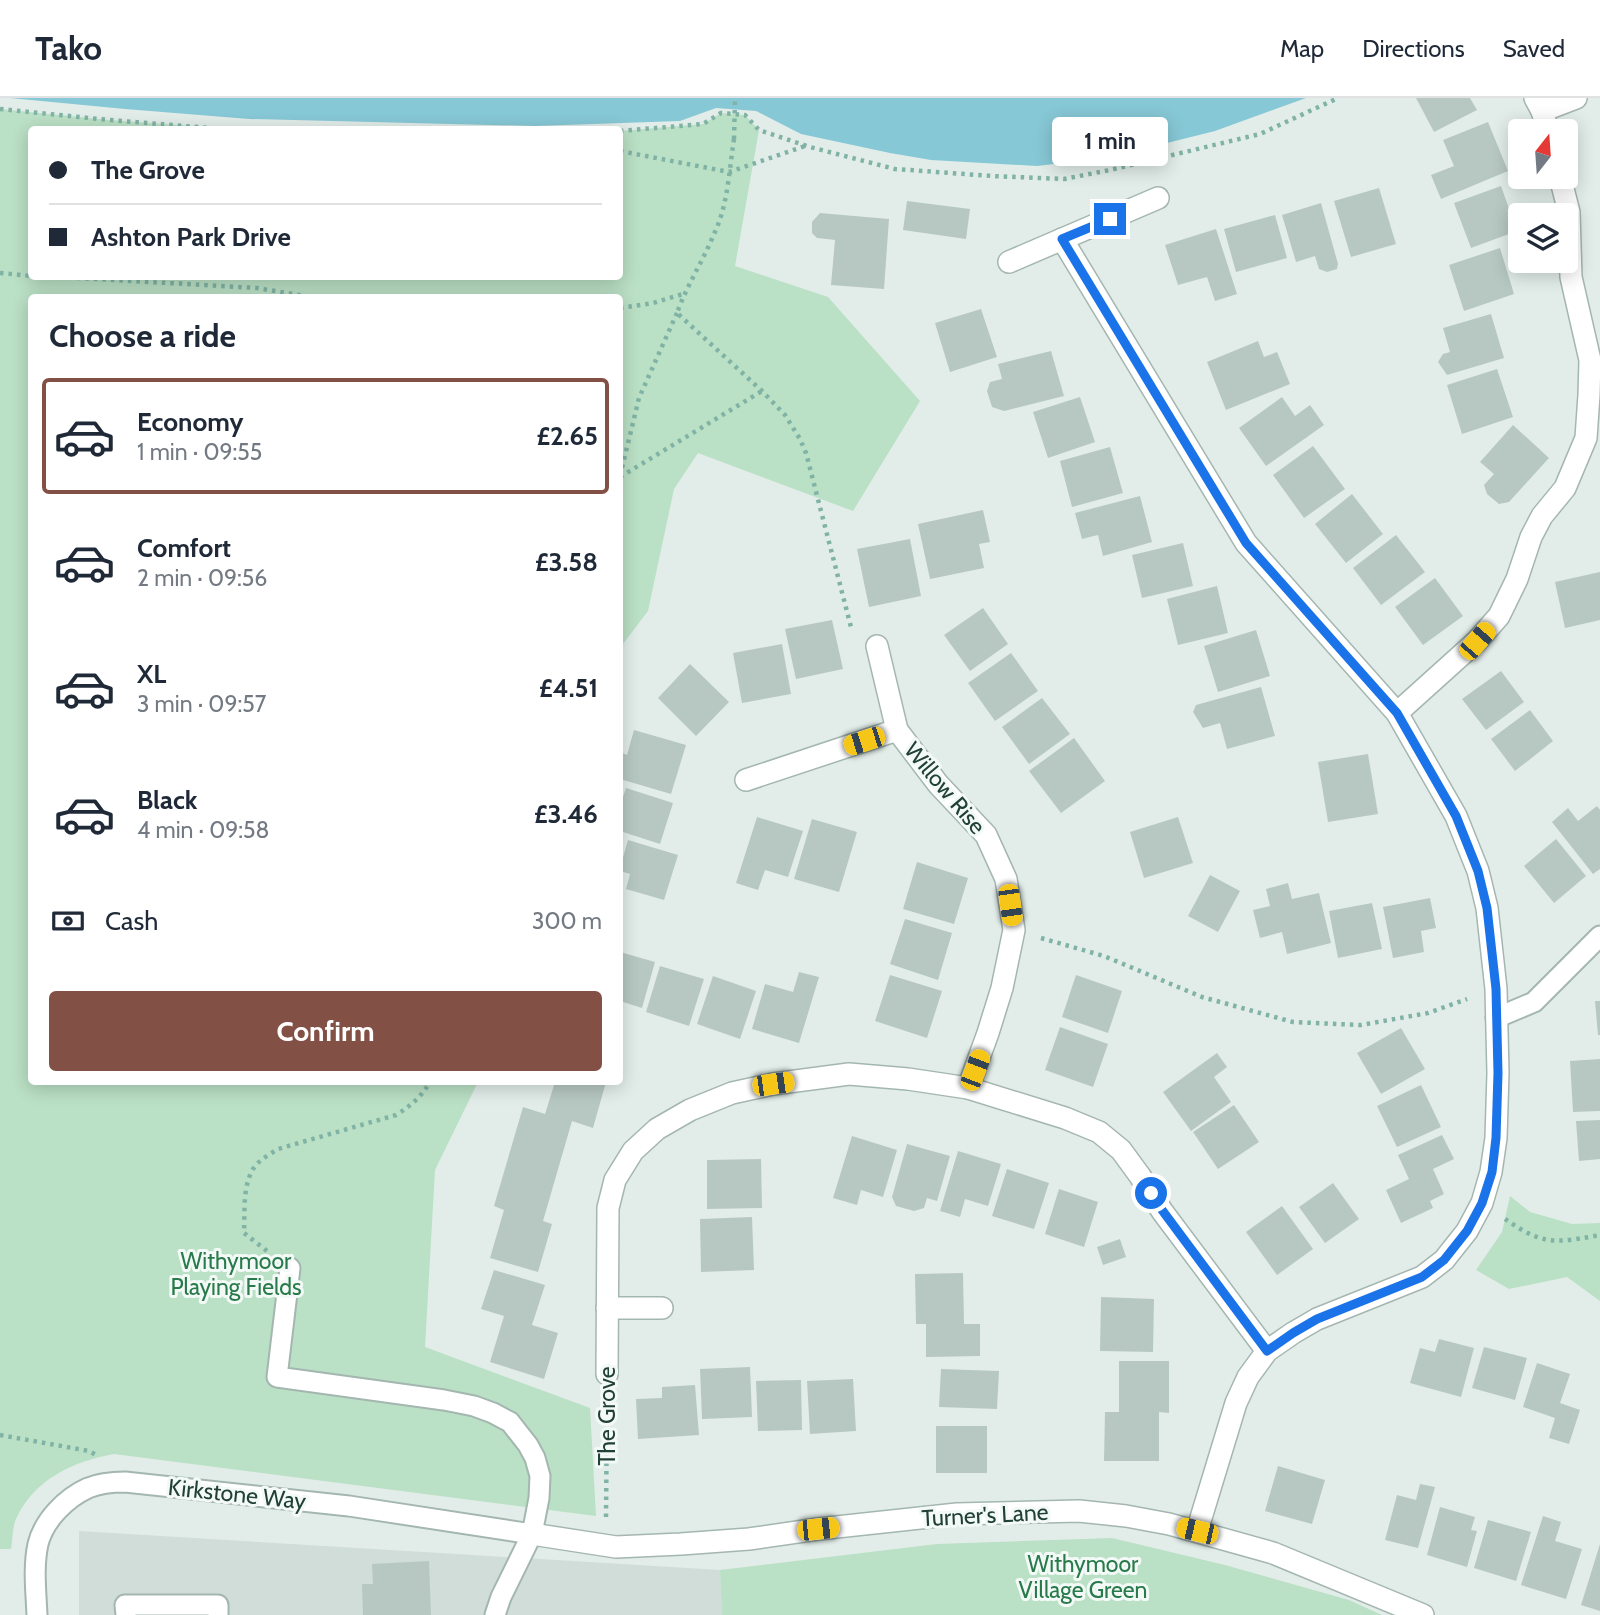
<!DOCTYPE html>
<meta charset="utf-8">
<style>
body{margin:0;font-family:Cabin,sans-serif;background:#f2f2f3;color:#1f2937;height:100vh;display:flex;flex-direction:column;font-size:26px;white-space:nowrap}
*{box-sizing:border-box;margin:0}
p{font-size:23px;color:#747a83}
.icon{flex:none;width:38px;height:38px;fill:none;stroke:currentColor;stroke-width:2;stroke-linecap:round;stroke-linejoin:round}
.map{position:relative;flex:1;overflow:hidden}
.details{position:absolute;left:28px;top:196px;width:595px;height:791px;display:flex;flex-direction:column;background:#fff;border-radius:7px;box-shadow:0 4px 18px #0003}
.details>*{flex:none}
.banner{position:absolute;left:28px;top:28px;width:595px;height:154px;border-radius:7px;box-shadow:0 4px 18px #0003;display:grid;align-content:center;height:154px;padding:0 21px;background:#fff}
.needle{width:46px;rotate:17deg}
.tools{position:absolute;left:1508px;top:21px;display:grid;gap:14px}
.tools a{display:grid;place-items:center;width:70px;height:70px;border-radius:7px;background:#fff;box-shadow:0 4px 18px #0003;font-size:35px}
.end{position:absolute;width:32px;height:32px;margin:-16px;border:9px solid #1a73e8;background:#fff;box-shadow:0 0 0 4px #fff}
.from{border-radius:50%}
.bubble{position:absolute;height:49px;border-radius:7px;background:#fff;box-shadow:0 4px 18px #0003;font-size:23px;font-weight:700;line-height:49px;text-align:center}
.car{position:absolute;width:21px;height:42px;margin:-21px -10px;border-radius:9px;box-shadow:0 0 5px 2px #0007;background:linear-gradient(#f5c518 24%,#345 0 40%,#f5c518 0 76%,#345 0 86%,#f5c518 0)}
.banner b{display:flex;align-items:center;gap:24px;height:66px;font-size:26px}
.banner b+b{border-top:2px solid #e0e1e3}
.banner i{width:18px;height:18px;background:#1f2937}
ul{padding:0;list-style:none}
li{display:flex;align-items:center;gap:21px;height:116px;margin:0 14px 10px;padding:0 7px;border:4px solid transparent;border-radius:7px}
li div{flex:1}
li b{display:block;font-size:26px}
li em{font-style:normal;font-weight:700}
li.on{border-color:#825044}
li>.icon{width:63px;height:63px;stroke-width:1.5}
h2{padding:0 21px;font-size:32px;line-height:84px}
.pay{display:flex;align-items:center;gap:18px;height:77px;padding:0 21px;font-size:26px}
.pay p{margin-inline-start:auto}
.button{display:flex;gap:14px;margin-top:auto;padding:14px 21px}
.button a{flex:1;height:80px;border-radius:7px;background:#825044;color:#fff;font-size:28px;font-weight:700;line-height:80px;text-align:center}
header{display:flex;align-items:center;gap:42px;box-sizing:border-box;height:98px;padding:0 35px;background:#fff;border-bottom:2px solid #e0e1e3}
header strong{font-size:33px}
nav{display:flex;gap:38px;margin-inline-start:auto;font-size:24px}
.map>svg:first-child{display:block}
.built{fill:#d0ddd8}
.green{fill:#bae0c5}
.water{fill:#87c8d6}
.building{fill:#b7c8c2}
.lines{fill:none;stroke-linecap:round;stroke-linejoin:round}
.service-casing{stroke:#a4b6b0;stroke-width:23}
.minor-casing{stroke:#a4b6b0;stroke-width:24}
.path{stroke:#80b3a5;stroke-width:4.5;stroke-dasharray:3.5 5;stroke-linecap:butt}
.service{stroke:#fff;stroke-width:19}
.minor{stroke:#fff;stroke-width:21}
.path-bridge{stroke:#80b3a5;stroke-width:4.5;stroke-dasharray:3.5 5;stroke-linecap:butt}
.route{stroke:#1a73e8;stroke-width:9}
.labels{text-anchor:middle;stroke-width:6;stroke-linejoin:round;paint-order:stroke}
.street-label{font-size:23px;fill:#214038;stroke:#f3f9f6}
.park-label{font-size:23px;fill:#287a4a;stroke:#f3f9f6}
</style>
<header>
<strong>Tako</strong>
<nav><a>Map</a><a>Directions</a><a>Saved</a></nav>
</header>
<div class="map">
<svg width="1600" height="1517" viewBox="0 0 1600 1517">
<rect width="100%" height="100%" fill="#e2ede9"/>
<!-- built -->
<path class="built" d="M 79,1433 L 720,1472 L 722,1517 L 79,1517 Z"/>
<!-- green -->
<g class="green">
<path d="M 0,11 L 109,22 L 235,31 L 32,32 L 32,178 L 620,178 L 620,33 L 703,26 L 721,15 L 745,17 L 759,32 L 735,168 L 828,199 L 920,303 L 853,413 L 698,355 L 674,391 L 648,513 L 620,550 L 620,200 L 32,200 L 32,984 L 478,984 L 435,1072 L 425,1249 L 590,1310 L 596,1418 L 114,1356 C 74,1363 35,1381 17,1419 C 12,1428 13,1441 11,1451 L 0,1451 Z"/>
<path d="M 1510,1098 L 1530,1114 L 1572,1126 L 1600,1125 L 1600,1203 L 1567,1179 L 1509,1191 L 1476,1172 L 1502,1134 Z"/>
<path d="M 1112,1440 L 1225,1467 L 1349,1502 L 1382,1517 L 722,1517 L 720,1472 L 937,1446 Z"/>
</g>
<!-- water -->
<path class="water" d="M 10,0 L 1306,0 L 1215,33 L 1111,59 L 1037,68 L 931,62 L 890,55 L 801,36 L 756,13 L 716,10 L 680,23 L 535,28 L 249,21 L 125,11 Z"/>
<!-- building -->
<g class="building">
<path d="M 1416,0 L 1470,0 L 1477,12 L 1434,34 Z"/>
<path d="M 1488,24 L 1508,73 L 1441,101 L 1431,77 L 1454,68 L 1443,42 Z"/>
<path d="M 1501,88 L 1517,133 L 1471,150 L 1454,105 Z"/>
<path d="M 1379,90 L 1396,146 L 1351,159 L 1334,103 Z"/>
<path d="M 907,103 L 970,111 L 966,141 L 903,132 Z"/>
<path d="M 1321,105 L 1338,166 L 1337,171 L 1327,174 L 1319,171 L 1315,158 L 1296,164 L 1282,117 Z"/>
<path d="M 820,115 L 889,121 L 884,191 L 831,187 L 835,142 L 817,140 L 812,135 L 812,124 Z"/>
<path d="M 1275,117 L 1287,160 L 1236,174 L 1224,131 Z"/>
<path d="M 1216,131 L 1237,196 L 1215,203 L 1207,179 L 1178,187 L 1165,147 Z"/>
<path d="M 1500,150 L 1514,196 L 1464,213 L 1449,167 Z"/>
<path d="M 981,211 L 997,259 L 950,274 L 935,225 Z"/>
<path d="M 1491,216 L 1504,260 L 1447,277 L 1438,264 L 1443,256 L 1450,254 L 1443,230 Z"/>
<path d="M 1258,243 L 1264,259 L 1277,254 L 1290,286 L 1226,312 L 1207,264 Z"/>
<path d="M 1051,253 L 1064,298 L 1004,313 L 992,309 L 987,293 L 990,284 L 1002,281 L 998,266 Z"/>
<path d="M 1497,271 L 1513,319 L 1462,336 L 1447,287 Z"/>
<path d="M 1080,299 L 1095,344 L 1048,360 L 1033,314 Z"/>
<path d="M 1282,299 L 1295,318 L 1310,307 L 1324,327 L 1266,368 L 1239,330 Z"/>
<path d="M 1513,327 L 1549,360 L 1509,404 L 1499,406 L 1487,396 L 1484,387 L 1494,376 L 1480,364 Z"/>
<path d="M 1313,348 L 1345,391 L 1304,420 L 1273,377 Z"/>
<path d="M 1110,349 L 1123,395 L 1072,409 L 1060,363 Z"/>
<path d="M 1352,396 L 1383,436 L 1346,465 L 1315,426 Z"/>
<path d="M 1140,398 L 1152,444 L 1103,458 L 1098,437 L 1082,441 L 1075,415 Z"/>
<path d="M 983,412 L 990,444 L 979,446 L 984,470 L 930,481 L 918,426 Z"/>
<path d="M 1396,437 L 1425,474 L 1381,507 L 1353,470 Z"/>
<path d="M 910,441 L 921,498 L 869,509 L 857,451 Z"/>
<path d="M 1183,445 L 1193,488 L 1142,500 L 1132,457 Z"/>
<path d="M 1600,474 L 1600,522 L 1565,530 L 1555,484 Z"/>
<path d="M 1435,480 L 1463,518 L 1423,547 L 1395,509 Z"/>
<path d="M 1217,488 L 1228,535 L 1178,547 L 1167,501 Z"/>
<path d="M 983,510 L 1008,546 L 970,573 L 944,537 Z"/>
<path d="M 832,522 L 843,571 L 796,581 L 785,531 Z"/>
<path d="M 1256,532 L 1270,578 L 1218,594 L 1204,548 Z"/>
<path d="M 782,546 L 791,596 L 742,605 L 733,555 Z"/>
<path d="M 1011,555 L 1038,593 L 995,623 L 968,585 Z"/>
<path d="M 690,566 L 729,604 L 696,638 L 658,600 Z"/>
<path d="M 1501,573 L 1524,604 L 1486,632 L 1462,601 Z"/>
<path d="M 1261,589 L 1275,638 L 1227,651 L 1220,625 L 1203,630 L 1193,614 L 1196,607 Z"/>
<path d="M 1042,600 L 1070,636 L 1029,666 L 1002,629 Z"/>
<path d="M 1530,612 L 1553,643 L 1515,673 L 1491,641 Z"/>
<path d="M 634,632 L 686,647 L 671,696 L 620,681 L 620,654 L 627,657 Z"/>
<path d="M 1074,640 L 1105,683 L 1061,715 L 1029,673 Z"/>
<path d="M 1368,656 L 1378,716 L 1328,724 L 1318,664 Z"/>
<path d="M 626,690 L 673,705 L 660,746 L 620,733 L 620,708 Z"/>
<path d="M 1597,708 L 1600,712 L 1600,771 L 1593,776 L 1552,724 L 1568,710 L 1578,723 Z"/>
<path d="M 757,719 L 803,733 L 788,779 L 765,772 L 758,792 L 736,785 Z"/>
<path d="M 1178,719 L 1193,765 L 1144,780 L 1130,734 Z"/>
<path d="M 812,721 L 857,734 L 839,794 L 794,781 Z"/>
<path d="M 1556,741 L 1586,778 L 1554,805 L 1524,768 Z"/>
<path d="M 628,742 L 678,757 L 664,802 L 626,791 L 630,776 L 620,773 L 620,770 Z"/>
<path d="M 917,764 L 968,780 L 954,826 L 903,811 Z"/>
<path d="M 1210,777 L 1240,793 L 1218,834 L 1188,818 Z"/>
<path d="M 1288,785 L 1292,801 L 1319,795 L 1331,845 L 1287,856 L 1282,834 L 1260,840 L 1253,812 L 1270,808 L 1266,791 Z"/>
<path d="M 1430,800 L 1436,830 L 1421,833 L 1424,854 L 1393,860 L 1383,809 Z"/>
<path d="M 1372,805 L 1382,851 L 1338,860 L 1329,813 Z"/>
<path d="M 905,821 L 952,835 L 938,882 L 890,866 Z"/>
<path d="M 620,854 L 655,864 L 642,910 L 620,903 Z"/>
<path d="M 660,868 L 704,881 L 689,928 L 646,914 Z"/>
<path d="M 799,874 L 819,879 L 799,945 L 752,931 L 765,886 L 793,894 Z"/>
<path d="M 890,877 L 942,893 L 927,940 L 875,923 Z"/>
<path d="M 1076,877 L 1122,893 L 1108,935 L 1062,919 Z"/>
<path d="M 713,878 L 756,893 L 740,941 L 697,926 Z"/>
<path d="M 1595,903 L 1600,903 L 1600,937 L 1598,937 Z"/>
<path d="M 1060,929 L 1108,946 L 1093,989 L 1045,972 Z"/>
<path d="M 1401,930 L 1425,971 L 1381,996 L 1357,955 Z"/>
<path d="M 1217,955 L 1227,969 L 1214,979 L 1231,1004 L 1191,1033 L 1163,994 Z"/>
<path d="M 1600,961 L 1600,1013 L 1573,1014 L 1570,963 Z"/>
<path d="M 555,984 L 606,984 L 593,1030 L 572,1023 L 543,1123 L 552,1126 L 538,1174 L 490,1160 L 504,1112 L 494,1108 L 523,1009 L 545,1016 Z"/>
<path d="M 1421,987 L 1441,1029 L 1397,1049 L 1377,1008 Z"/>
<path d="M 1234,1007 L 1259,1044 L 1218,1071 L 1193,1034 Z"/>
<path d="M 1600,1022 L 1600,1061 L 1579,1063 L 1576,1023 Z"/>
<path d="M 1442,1037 L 1454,1061 L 1433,1071 L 1444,1096 L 1430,1103 L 1433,1110 L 1401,1125 L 1386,1092 L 1409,1081 L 1398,1057 Z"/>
<path d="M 852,1038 L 897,1052 L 883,1099 L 861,1092 L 857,1107 L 833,1100 Z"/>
<path d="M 907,1046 L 950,1058 L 937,1103 L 927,1100 L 924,1110 L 914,1113 L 896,1108 L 892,1099 Z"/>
<path d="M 958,1053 L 1001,1066 L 988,1108 L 965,1101 L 960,1119 L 940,1113 Z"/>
<path d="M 761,1061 L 762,1110 L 707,1111 L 707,1062 Z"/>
<path d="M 1007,1071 L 1049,1085 L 1034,1131 L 992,1118 Z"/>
<path d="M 1333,1085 L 1359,1121 L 1325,1145 L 1299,1109 Z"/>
<path d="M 1059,1091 L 1098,1104 L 1084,1149 L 1045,1136 Z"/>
<path d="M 1282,1108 L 1313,1151 L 1277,1177 L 1246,1134 Z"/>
<path d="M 752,1119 L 754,1172 L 701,1174 L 700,1121 Z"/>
<path d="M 1120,1141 L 1126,1159 L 1103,1167 L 1097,1149 Z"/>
<path d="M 494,1172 L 545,1187 L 532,1227 L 558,1235 L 544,1281 L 490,1264 L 504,1218 L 481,1211 Z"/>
<path d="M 963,1175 L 964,1226 L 980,1226 L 980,1258 L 926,1259 L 926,1226 L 916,1226 L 915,1176 Z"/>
<path d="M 1101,1199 L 1154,1201 L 1153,1254 L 1100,1253 Z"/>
<path d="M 1439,1241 L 1474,1250 L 1461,1299 L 1410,1285 L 1420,1250 L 1435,1254 Z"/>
<path d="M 1484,1249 L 1527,1260 L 1515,1302 L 1472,1290 Z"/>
<path d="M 1119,1263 L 1169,1263 L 1169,1315 L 1159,1314 L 1159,1363 L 1104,1363 L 1105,1314 L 1119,1314 Z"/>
<path d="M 1537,1265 L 1570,1276 L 1560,1305 L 1580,1312 L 1569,1346 L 1549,1340 L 1555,1320 L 1523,1309 Z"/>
<path d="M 750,1269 L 752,1319 L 702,1321 L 700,1271 Z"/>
<path d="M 941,1271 L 999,1273 L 997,1311 L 939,1309 Z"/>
<path d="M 853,1281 L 856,1333 L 810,1336 L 807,1283 Z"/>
<path d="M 801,1282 L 802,1332 L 758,1333 L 756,1283 Z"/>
<path d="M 695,1287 L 699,1337 L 638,1341 L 636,1301 L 662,1300 L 662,1289 Z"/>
<rect x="936" y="1328" width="51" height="47"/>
<path d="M 1278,1368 L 1325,1382 L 1312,1426 L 1265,1413 Z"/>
<path d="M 1420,1386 L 1435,1389 L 1418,1450 L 1385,1442 L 1397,1397 L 1416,1402 Z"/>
<path d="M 1440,1409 L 1475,1419 L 1471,1432 L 1477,1433 L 1467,1469 L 1427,1457 Z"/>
<path d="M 1543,1418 L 1561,1424 L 1555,1443 L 1582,1451 L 1566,1501 L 1521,1487 Z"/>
<path d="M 1488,1422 L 1531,1434 L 1516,1483 L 1474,1470 Z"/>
<path d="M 1600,1446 L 1600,1513 L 1581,1507 Z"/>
<path d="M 429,1463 L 431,1517 L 363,1517 L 362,1486 L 373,1486 L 372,1466 Z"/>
</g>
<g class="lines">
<defs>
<g id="service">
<path d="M 1496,920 L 1534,904 L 1600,838"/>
<path d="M 290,1170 L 277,1279 L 444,1302 L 474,1308 L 493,1315 L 510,1324 L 528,1347 L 535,1360 L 540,1378 L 539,1400 L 532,1436 L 501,1499 L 495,1517"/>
<path d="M 37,1517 C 36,1494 33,1469 38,1446 C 44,1422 66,1400 88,1390 C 100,1385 113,1384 125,1384 L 349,1408 L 532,1436"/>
<path d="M 126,1517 L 125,1507 L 218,1507 L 218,1517"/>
</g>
<g id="minor">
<path d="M 1535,0 L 1542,13 L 1548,33"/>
<path d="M 1542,13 L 1576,0"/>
<path d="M 1062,141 L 1246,445 L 1397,615 L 1456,718 L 1478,773 L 1487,810 L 1496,891 L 1498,975 L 1496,1040 L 1491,1074 L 1482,1105 L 1467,1133 L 1444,1162 L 1422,1179 L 1317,1221 L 1293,1235 L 1267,1253 L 1248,1279 L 1236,1305 L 1197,1433"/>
<path d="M 1009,164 L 1158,100"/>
<path d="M 877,548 L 897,632 L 938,686 L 986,737 L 1006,781 L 1014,832 L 1002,890 L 988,935 L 968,990"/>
<path d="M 1397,615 L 1477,543 L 1499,518 L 1517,481 L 1531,439 L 1542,418 L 1565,390 L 1586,340 L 1589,297 L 1590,262 L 1571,179 L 1569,114 L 1560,79"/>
<path d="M 746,682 L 897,632"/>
<path d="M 607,1210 L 662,1210"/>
<path d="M 607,1276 L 608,1110 L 615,1082 L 633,1053 L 657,1031 L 690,1012 L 732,995 L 773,986 L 849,976 L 908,981 L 968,990 L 1065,1020 L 1099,1034 L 1121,1052 L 1140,1078 L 1162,1113 L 1267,1253"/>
<path d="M 532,1436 L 616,1449 L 681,1446 L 749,1441 L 818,1431 L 957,1416 L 1079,1413 L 1126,1418 L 1169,1426 L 1273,1455 L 1423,1517"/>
</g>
</defs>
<!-- service casing -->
<use href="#service" class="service-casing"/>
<!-- minor casing -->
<use href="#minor" class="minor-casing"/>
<!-- path -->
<g class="path">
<path d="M 0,11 L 109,22 L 235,32"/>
<path d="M 620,33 L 703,26 L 721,15 L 745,17 L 759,32 L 810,49 L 895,71 L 992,78 L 1064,81 L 1110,72 L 1260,36 L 1338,0"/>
<path d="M 734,41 C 729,73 728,107 714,136 C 703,163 687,187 677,215 L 762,293 L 785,317 L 800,341 L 806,355 L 852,533"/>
<path d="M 620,53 L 729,74 L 805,48"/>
<path d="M 0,175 L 32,178"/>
<path d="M 43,178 L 257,190 L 317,200"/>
<path d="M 620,210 L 653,205 L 683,196"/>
<path d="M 620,378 L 639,300 L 677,215"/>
<path d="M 620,379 L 762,293"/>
<path d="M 1041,840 L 1104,858 L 1202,899 L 1293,924 L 1361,927 L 1428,915 L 1467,901"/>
<path d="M 1505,1121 C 1517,1129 1530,1138 1544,1141 C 1560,1145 1584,1140 1600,1137"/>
<path d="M 267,1153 L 244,1135 C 245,1114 242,1086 255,1068 C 261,1061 270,1056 278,1051 L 396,1017 C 412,1007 420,1000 430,984"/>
<path d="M 0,1337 L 89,1353 L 98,1358"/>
<path d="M 606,1419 L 607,1305"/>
</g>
<!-- service -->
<use href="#service" class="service"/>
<!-- minor -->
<use href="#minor" class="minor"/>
<!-- path-bridge -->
<path class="path-bridge" d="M 734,41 L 735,0"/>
</g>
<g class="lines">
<!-- route -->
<path class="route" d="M 1110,121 L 1062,141 L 1246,445 L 1397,615 L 1456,718 L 1478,773 L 1487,810 L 1496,891 L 1498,975 L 1496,1040 L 1492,1074 L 1482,1105 L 1467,1133 L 1444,1162 L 1422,1179 L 1317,1221 L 1293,1235 L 1267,1253 L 1162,1112 L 1151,1095"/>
</g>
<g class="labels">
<!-- street labels -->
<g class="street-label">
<text transform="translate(945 690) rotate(50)" y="8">Willow Rise</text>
<text transform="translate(607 1318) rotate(-90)" y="8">The Grove</text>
<text transform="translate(237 1396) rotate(6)" y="8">Kirkstone Way</text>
<text transform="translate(985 1417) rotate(-3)" y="8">Turner's Lane</text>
</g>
<!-- park labels -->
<g class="park-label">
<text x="236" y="1171">Withymoor<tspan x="236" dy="26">Playing Fields</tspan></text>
<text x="1083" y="1474">Withymoor<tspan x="1083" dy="26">Village Green</tspan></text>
</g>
</g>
</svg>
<div class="tools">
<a><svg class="needle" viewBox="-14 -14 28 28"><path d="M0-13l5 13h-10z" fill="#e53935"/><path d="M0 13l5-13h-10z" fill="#747a83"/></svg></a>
<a><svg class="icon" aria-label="layers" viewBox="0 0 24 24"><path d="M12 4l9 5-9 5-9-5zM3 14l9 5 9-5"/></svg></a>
</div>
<i class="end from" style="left:1151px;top:1095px"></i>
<i class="end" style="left:1110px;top:121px"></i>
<div class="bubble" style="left:1052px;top:19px;width:116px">1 min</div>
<i class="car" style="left:1477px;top:543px;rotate:41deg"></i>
<i class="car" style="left:864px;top:643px;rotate:252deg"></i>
<i class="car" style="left:1010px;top:807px;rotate:172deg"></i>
<i class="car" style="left:975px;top:972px;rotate:21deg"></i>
<i class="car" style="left:773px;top:986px;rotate:82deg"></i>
<i class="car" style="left:818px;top:1431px;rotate:84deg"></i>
<i class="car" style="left:1197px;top:1433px;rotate:283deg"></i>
<div class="banner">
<b><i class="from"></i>The Grove</b>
<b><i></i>Ashton Park Drive</b>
</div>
<section class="details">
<h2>Choose a ride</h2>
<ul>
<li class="on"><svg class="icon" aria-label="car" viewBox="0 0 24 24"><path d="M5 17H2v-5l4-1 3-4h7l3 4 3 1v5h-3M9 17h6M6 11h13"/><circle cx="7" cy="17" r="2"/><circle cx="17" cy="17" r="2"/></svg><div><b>Economy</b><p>1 min · 09:55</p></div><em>£2.65</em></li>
<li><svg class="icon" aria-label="car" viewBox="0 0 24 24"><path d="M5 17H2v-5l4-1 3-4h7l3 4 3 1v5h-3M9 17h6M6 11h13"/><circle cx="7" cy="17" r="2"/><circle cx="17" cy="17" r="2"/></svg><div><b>Comfort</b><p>2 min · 09:56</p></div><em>£3.58</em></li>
<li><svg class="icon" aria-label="car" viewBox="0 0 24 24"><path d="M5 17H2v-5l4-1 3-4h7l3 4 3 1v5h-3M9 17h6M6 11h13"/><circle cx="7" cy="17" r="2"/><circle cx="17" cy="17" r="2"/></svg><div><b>XL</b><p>3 min · 09:57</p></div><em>£4.51</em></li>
<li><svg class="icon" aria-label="car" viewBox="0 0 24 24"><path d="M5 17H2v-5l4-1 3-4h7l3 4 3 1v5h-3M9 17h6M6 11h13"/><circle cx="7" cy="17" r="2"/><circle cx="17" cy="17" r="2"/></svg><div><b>Black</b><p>4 min · 09:58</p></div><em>£3.46</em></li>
</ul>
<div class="pay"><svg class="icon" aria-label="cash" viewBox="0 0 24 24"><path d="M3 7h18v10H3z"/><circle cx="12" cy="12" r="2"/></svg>Cash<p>300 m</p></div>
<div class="button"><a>Confirm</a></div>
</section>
</div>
